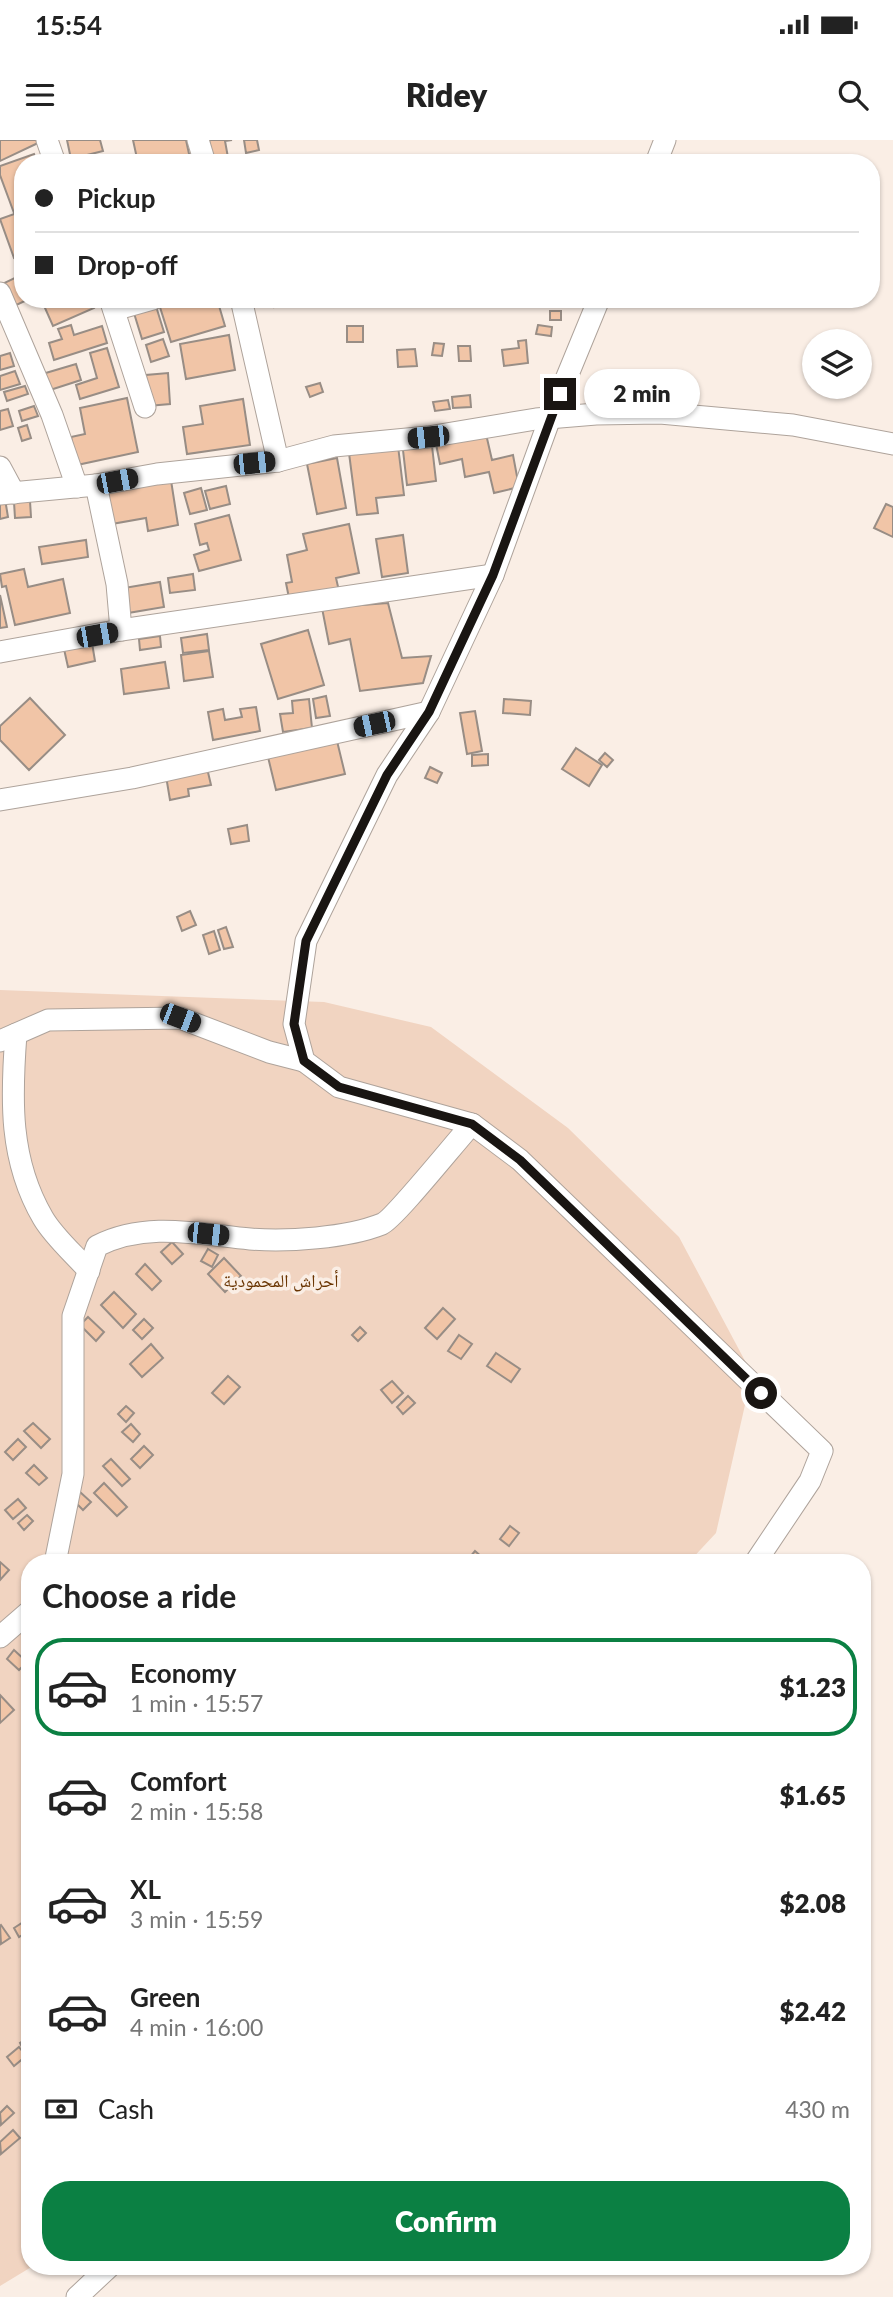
<!DOCTYPE html>
<meta charset="utf-8">
<style>
body{margin:0;font-family:Lato,"Noto Naskh Arabic",sans-serif;background:#f6f6f6;color:#222;height:100vh;display:flex;flex-direction:column;font-size:26px;white-space:nowrap}
*{box-sizing:border-box;margin:0}
p{font-size:23px;color:#767676}
.icon{flex:none;width:38px;height:38px;fill:none;stroke:currentColor;stroke-width:2;stroke-linecap:round;stroke-linejoin:round}
.map{position:relative;flex:1;overflow:hidden}
.drawer{position:absolute;left:21px;top:1414px;width:850px;height:721px;display:flex;flex-direction:column;background:#fff;border-radius:28px;box-shadow:0 2px 5px #0004}
.drawer>*{flex:none}
.hud{position:absolute;left:14px;top:14px;width:866px;height:154px;border-radius:28px;box-shadow:0 2px 5px #0004;display:grid;align-content:center;height:154px;padding:0 21px;background:#fff}
.tools{position:absolute;left:802px;top:189px;display:grid;gap:14px}
.tools a{display:grid;place-items:center;width:70px;height:70px;border-radius:50%;background:#fff;box-shadow:0 2px 5px #0004;font-size:35px}
.end{position:absolute;width:32px;height:32px;margin:-16px;border:9px solid #191512;background:#fff;box-shadow:0 0 0 4px #fff}
.from{border-radius:50%}
.bubble{position:absolute;height:49px;border-radius:24px;background:#fff;box-shadow:0 2px 5px #0004;font-size:23px;font-weight:800;line-height:49px;text-align:center}
.car{position:absolute;width:21px;height:42px;margin:-21px -10px;border-radius:9px;box-shadow:0 0 5px 2px #0007;background:linear-gradient(#222 24%,#8ab4d8 0 40%,#222 0 76%,#8ab4d8 0 86%,#222 0)}
.hud b{display:flex;align-items:center;gap:24px;height:66px;font-size:26px}
.hud b+b{border-top:2px solid #e0e0e0}
.hud i{width:18px;height:18px;background:#222}
ul{padding:0;list-style:none}
li{display:flex;align-items:center;gap:21px;height:98px;margin:0 14px 10px;padding:0 7px;border:4px solid transparent;border-radius:28px}
li div{flex:1}
li b{display:block;font-size:26px}
li em{font-style:normal;font-weight:800}
li.selected{border-color:#0b8043}
li>.icon{width:63px;height:63px;stroke-width:1.5}
h2{padding:0 21px;font-size:32px;line-height:84px}
.pay{display:flex;align-items:center;gap:18px;height:77px;padding:0 21px;font-size:26px}
.pay p{margin-inline-start:auto}
.action{display:flex;gap:14px;margin-top:auto;padding:14px 21px}
.action a{flex:1;height:80px;border-radius:28px;background:#0b8043;color:#fff;font-size:28px;font-weight:800;line-height:80px;text-align:center}
.status{display:flex;justify-content:space-between;align-items:center;height:49px;padding:0 35px;background:#fff;direction:ltr}
.status svg{height:19px;fill:currentColor}
header{display:flex;justify-content:space-between;align-items:center;height:91px;padding:0 21px;background:#fff;font-size:32px;font-weight:800}
.map>svg:first-child{display:block}
.green{fill:#f1d4c1}
.building{fill:#f1c5a7;stroke:#988d85;stroke-width:2}
.lines{fill:none;stroke-linecap:round;stroke-linejoin:round}
.minor-casing{stroke:#aea39b;stroke-width:23}
.minor{stroke:#fff;stroke-width:21}
.route{stroke:#191512;stroke-width:9}
.labels{text-anchor:middle;stroke-width:7;stroke-linejoin:round;paint-order:stroke}
.park-label{font-size:18px;fill:#693401;stroke:#faeee5}
</style>
<div class="status"><b>15:54</b><svg viewBox="0 0 49 12"><path d="M0 12V9h3v3zM5 12V6h3v6zM10 12V3h3v9zM15 12V0h3v12zM26 1h20v11H26zM47 4h2v5h-2z"/></svg></div>
<header><svg class="icon" aria-label="menu" viewBox="0 0 24 24"><path d="M4 6h16M4 12h16M4 18h16"/></svg>Ridey<svg class="icon" aria-label="search" viewBox="0 0 24 24"><circle cx="10" cy="10" r="6"/><path d="M15 15l6 6"/></svg></header>
<div class="map">
<svg width="893" height="2157" viewBox="0 0 893 2157">
<rect width="100%" height="100%" fill="#faeee5"/>
<!-- green -->
<path class="green" d="M 0,850 L 324,862 L 431,887 L 568,988 L 679,1097 L 752,1234 L 716,1393 L 688,1423 L 30,1423 L 30,2126 L 33,2126 L 0,2146 Z"/>
<!-- building -->
<g class="building">
<path d="M 0,0 L 36,0 L 38,3 L 0,21 Z"/>
<path d="M 67,0 L 100,0 L 103,11 L 71,19 Z"/>
<path d="M 133,0 L 186,0 L 191,23 L 138,23 Z"/>
<path d="M 209,0 L 232,0 L 225,1 L 229,23 L 214,23 Z"/>
<path d="M 244,0 L 257,0 L 259,10 L 246,13 Z"/>
<path d="M 34,14 L 37,23 L 23,23 L 23,69 L 14,73 L 0,35 L 0,26 Z"/>
<path d="M 17,73 L 23,89 L 23,115 L 14,118 L 0,79 Z"/>
<path d="M 23,134 L 23,159 L 29,159 L 10,168 L 0,145 Z"/>
<path d="M 41,159 L 91,159 L 94,168 L 53,186 Z"/>
<path d="M 173,159 L 217,159 L 225,186 L 171,202 L 159,164 Z"/>
<path d="M 273,159 L 291,159 L 292,164 L 274,167 Z"/>
<path d="M 388,159 L 405,159 L 405,164 L 388,165 Z"/>
<path d="M 155,163 L 164,192 L 142,199 L 133,170 Z"/>
<rect x="550" y="171" width="11" height="9"/>
<path d="M 71,185 L 74,195 L 102,186 L 107,203 L 54,220 L 49,203 L 62,199 L 58,189 Z"/>
<path d="M 538,185 L 552,187 L 551,196 L 536,194 Z"/>
<rect x="347" y="186" width="16" height="16"/>
<path d="M 229,195 L 235,230 L 186,239 L 180,204 Z"/>
<path d="M 163,199 L 169,216 L 151,222 L 146,205 Z"/>
<path d="M 526,200 L 528,223 L 504,226 L 502,210 L 519,208 L 518,201 Z"/>
<path d="M 434,203 L 444,204 L 442,216 L 432,215 Z"/>
<path d="M 458,206 L 470,206 L 471,221 L 459,221 Z"/>
<path d="M 107,208 L 119,247 L 80,259 L 76,245 L 97,238 L 90,213 Z"/>
<path d="M 415,209 L 417,226 L 398,227 L 397,210 Z"/>
<path d="M 10,213 L 14,226 L 0,230 L 0,216 Z"/>
<path d="M 76,224 L 81,240 L 44,252 L 39,235 Z"/>
<path d="M 15,231 L 20,244 L 0,250 L 0,236 Z"/>
<path d="M 168,233 L 170,264 L 148,266 L 146,235 Z"/>
<path d="M 320,243 L 323,252 L 310,257 L 306,247 Z"/>
<path d="M 25,246 L 28,254 L 7,261 L 4,252 Z"/>
<path d="M 470,255 L 471,267 L 453,268 L 452,257 Z"/>
<path d="M 127,258 L 138,312 L 77,325 L 71,297 L 85,294 L 80,268 Z"/>
<path d="M 243,259 L 250,305 L 187,314 L 183,287 L 203,284 L 200,266 Z"/>
<path d="M 448,260 L 450,269 L 435,271 L 433,262 Z"/>
<path d="M 34,266 L 38,276 L 22,281 L 19,271 Z"/>
<path d="M 8,269 L 13,286 L 0,290 L 0,271 Z"/>
<path d="M 27,285 L 31,298 L 22,301 L 18,288 Z"/>
<path d="M 486,294 L 492,320 L 513,315 L 519,347 L 494,353 L 489,332 L 465,337 L 462,319 L 440,324 L 436,304 Z"/>
<path d="M 398,306 L 404,355 L 376,358 L 378,373 L 357,375 L 349,313 Z"/>
<path d="M 432,306 L 436,341 L 407,345 L 403,310 Z"/>
<path d="M 337,318 L 346,368 L 317,374 L 307,324 Z"/>
<path d="M 170,334 L 178,385 L 148,391 L 146,378 L 106,385 L 100,347 Z"/>
<path d="M 226,346 L 230,364 L 210,369 L 205,351 Z"/>
<path d="M 201,348 L 207,370 L 190,374 L 184,353 Z"/>
<path d="M 5,359 L 8,377 L 0,379 L 0,360 Z"/>
<path d="M 30,361 L 31,377 L 15,378 L 14,362 Z"/>
<path d="M 886,364 L 893,367 L 893,397 L 874,388 Z"/>
<path d="M 229,375 L 241,420 L 199,431 L 194,415 L 209,410 L 207,403 L 200,405 L 195,384 Z"/>
<path d="M 349,384 L 359,433 L 336,438 L 339,451 L 290,463 L 286,443 L 292,442 L 287,415 L 307,410 L 303,394 Z"/>
<path d="M 403,395 L 408,433 L 382,437 L 376,399 Z"/>
<path d="M 86,400 L 88,417 L 42,424 L 39,407 Z"/>
<path d="M 24,429 L 28,447 L 63,439 L 70,473 L 15,485 L 6,446 L 2,447 L 0,434 Z"/>
<path d="M 193,434 L 195,450 L 170,453 L 168,438 Z"/>
<path d="M 160,442 L 164,467 L 122,474 L 118,449 Z"/>
<path d="M 0,455 L 7,487 L 0,488 Z"/>
<path d="M 388,463 L 402,518 L 431,516 L 423,543 L 360,551 L 350,499 L 329,504 L 322,468 Z"/>
<path d="M 308,490 L 324,545 L 278,559 L 261,504 Z"/>
<path d="M 207,494 L 209,510 L 183,513 L 181,498 Z"/>
<path d="M 160,496 L 161,507 L 140,510 L 139,499 Z"/>
<path d="M 92,503 L 95,521 L 68,527 L 64,509 Z"/>
<path d="M 209,511 L 213,537 L 184,541 L 181,515 Z"/>
<path d="M 165,522 L 169,548 L 124,554 L 121,529 Z"/>
<path d="M 326,556 L 330,576 L 316,578 L 313,559 Z"/>
<path d="M 30,558 L 65,595 L 29,630 L 0,600 L 0,586 Z"/>
<path d="M 309,559 L 312,588 L 283,592 L 280,574 L 293,573 L 292,561 Z"/>
<path d="M 504,559 L 531,561 L 530,575 L 503,573 Z"/>
<path d="M 256,567 L 260,591 L 213,600 L 208,572 L 223,569 L 225,580 L 242,577 L 240,569 Z"/>
<path d="M 475,571 L 482,611 L 467,614 L 460,573 Z"/>
<path d="M 337,601 L 345,634 L 276,650 L 268,617 Z"/>
<path d="M 576,608 L 602,625 L 589,646 L 562,629 Z"/>
<path d="M 605,613 L 613,620 L 607,627 L 599,620 Z"/>
<path d="M 488,614 L 488,625 L 472,626 L 472,615 Z"/>
<path d="M 430,627 L 442,633 L 437,643 L 425,638 Z"/>
<path d="M 207,628 L 211,645 L 188,649 L 189,656 L 170,660 L 166,636 Z"/>
<path d="M 247,685 L 249,701 L 231,704 L 228,689 Z"/>
<path d="M 190,771 L 196,785 L 182,791 L 177,777 Z"/>
<path d="M 226,787 L 233,807 L 224,809 L 218,790 Z"/>
<path d="M 214,791 L 220,810 L 209,814 L 203,795 Z"/>
<path d="M 172,1102 L 183,1114 L 172,1124 L 161,1112 Z"/>
<path d="M 208,1109 L 218,1115 L 212,1127 L 201,1121 Z"/>
<path d="M 224,1118 L 241,1136 L 225,1152 L 208,1134 Z"/>
<path d="M 145,1124 L 161,1141 L 152,1150 L 136,1134 Z"/>
<path d="M 114,1152 L 136,1174 L 123,1188 L 101,1165 Z"/>
<path d="M 443,1168 L 455,1179 L 437,1199 L 425,1188 Z"/>
<path d="M 88,1177 L 104,1192 L 96,1201 L 80,1185 Z"/>
<path d="M 144,1179 L 153,1188 L 142,1199 L 133,1190 Z"/>
<path d="M 360,1187 L 366,1193 L 358,1201 L 352,1195 Z"/>
<path d="M 459,1195 L 472,1204 L 461,1219 L 448,1211 Z"/>
<path d="M 151,1204 L 163,1218 L 142,1237 L 130,1224 Z"/>
<path d="M 496,1213 L 520,1229 L 511,1242 L 487,1226 Z"/>
<path d="M 228,1236 L 240,1247 L 224,1264 L 212,1253 Z"/>
<path d="M 392,1241 L 403,1253 L 392,1263 L 381,1250 Z"/>
<path d="M 408,1256 L 415,1263 L 403,1274 L 397,1267 Z"/>
<path d="M 126,1266 L 134,1273 L 126,1282 L 118,1274 Z"/>
<path d="M 33,1283 L 50,1299 L 41,1308 L 24,1291 Z"/>
<path d="M 131,1284 L 140,1294 L 133,1302 L 122,1292 Z"/>
<path d="M 18,1299 L 26,1307 L 13,1320 L 5,1312 Z"/>
<path d="M 144,1306 L 153,1315 L 140,1328 L 131,1319 Z"/>
<path d="M 111,1319 L 130,1339 L 122,1346 L 103,1326 Z"/>
<path d="M 34,1325 L 47,1338 L 39,1345 L 26,1333 Z"/>
<path d="M 104,1343 L 127,1367 L 117,1376 L 94,1353 Z"/>
<path d="M 80,1352 L 91,1362 L 83,1370 L 73,1360 Z"/>
<path d="M 18,1359 L 26,1368 L 13,1379 L 5,1370 Z"/>
<path d="M 27,1375 L 33,1381 L 24,1390 L 18,1383 Z"/>
<path d="M 510,1386 L 519,1393 L 509,1406 L 500,1399 Z"/>
<path d="M 475,1411 L 484,1419 L 481,1423 L 465,1423 Z"/>
<path d="M 0,1422 L 9,1430 L 0,1440 Z"/>
<path d="M 14,1510 L 27,1522 L 19,1530 L 7,1519 Z"/>
<path d="M 0,1555 L 14,1570 L 0,1583 Z"/>
<path d="M 25,1781 L 30,1790 L 19,1797 L 14,1788 Z"/>
<path d="M 1,1785 L 10,1798 L 1,1804 L 0,1786 Z"/>
<path d="M 30,1897 L 30,1913 L 26,1915 L 20,1903 Z"/>
<path d="M 19,1907 L 26,1916 L 14,1926 L 7,1917 Z"/>
<path d="M 7,1966 L 14,1973 L 1,1985 L 0,1973 Z"/>
<path d="M 13,1990 L 20,1998 L 1,2014 L 0,2002 Z"/>
</g>
<g class="lines">
<defs>
<g id="minor">
<path d="M 47,0 L 55,23"/>
<path d="M 198,0 L 205,23"/>
<path d="M 656,23 L 665,0"/>
<path d="M 0,153 L 52,275 L 77,347"/>
<path d="M 110,159 L 145,267"/>
<path d="M 241,159 L 278,321"/>
<path d="M 599,159 L 550,278 L 493,435 L 429,572 L 387,635 L 306,801 L 294,884 L 304,921 L 339,947 L 472,984 L 520,1020 L 822,1311 L 810,1341 L 755,1423"/>
<path d="M 114,170 L 153,159"/>
<path d="M 0,327 L 14,353"/>
<path d="M 96,345 L 117,444 L 121,490"/>
<path d="M 0,354 L 96,345 L 157,334 L 278,321 L 334,306 L 428,297 L 536,279 L 596,274 L 660,273 L 793,285 L 893,304"/>
<path d="M 0,512 L 121,490 L 493,435"/>
<path d="M 0,660 L 132,638 L 429,572"/>
<path d="M 16,894 C 11,959 9,1020 43,1078 C 54,1097 74,1114 89,1131"/>
<path d="M 0,901 L 48,880 L 180,878 L 269,912 L 304,921"/>
<path d="M 55,1423 L 73,1334 L 73,1176 L 97,1106 C 146,1081 198,1094 250,1099 C 287,1102 347,1098 382,1084 C 394,1079 458,999 472,984"/>
<path d="M 0,1497 L 30,1471"/>
<path d="M 77,2157 L 110,2126"/>
</g>
</defs>
<!-- minor casing -->
<use href="#minor" class="minor-casing"/>
<!-- minor -->
<use href="#minor" class="minor"/>
</g>
<g class="lines">
<!-- route -->
<path class="route" d="M 560,254 L 493,435 L 429,572 L 387,635 L 306,801 L 294,884 L 304,921 L 339,947 L 472,984 L 520,1020 L 761,1253"/>
</g>
<g class="labels">
<!-- park labels -->
<g class="park-label">
<text x="281" y="1147">أحراش المحمودية</text>
</g>
</g>
</svg>
<div class="tools">
<a><svg class="icon" aria-label="layers" viewBox="0 0 24 24"><path d="M12 4l9 5-9 5-9-5zM3 14l9 5 9-5"/></svg></a>
</div>
<i class="end from" style="left:761px;top:1253px"></i>
<i class="end" style="left:560px;top:254px"></i>
<div class="bubble" style="left:584px;top:229px;width:116px">2 min</div>
<i class="car" style="left:428px;top:297px;rotate:264deg"></i>
<i class="car" style="left:254px;top:323px;rotate:84deg"></i>
<i class="car" style="left:117px;top:341px;rotate:79deg"></i>
<i class="car" style="left:97px;top:495px;rotate:80deg"></i>
<i class="car" style="left:374px;top:584px;rotate:258deg"></i>
<i class="car" style="left:180px;top:878px;rotate:111deg"></i>
<i class="car" style="left:208px;top:1094px;rotate:96deg"></i>
<div class="hud">
<b><i class="from"></i>Pickup</b>
<b><i></i>Drop-off</b>
</div>
<section class="drawer">
<h2>Choose a ride</h2>
<ul>
<li class="selected"><svg class="icon" aria-label="car" viewBox="0 0 24 24"><path d="M5 17H2v-5l4-1 3-4h7l3 4 3 1v5h-3M9 17h6M6 11h13"/><circle cx="7" cy="17" r="2"/><circle cx="17" cy="17" r="2"/></svg><div><b>Economy</b><p>1 min · 15:57</p></div><em>$1.23</em></li>
<li><svg class="icon" aria-label="car" viewBox="0 0 24 24"><path d="M5 17H2v-5l4-1 3-4h7l3 4 3 1v5h-3M9 17h6M6 11h13"/><circle cx="7" cy="17" r="2"/><circle cx="17" cy="17" r="2"/></svg><div><b>Comfort</b><p>2 min · 15:58</p></div><em>$1.65</em></li>
<li><svg class="icon" aria-label="car" viewBox="0 0 24 24"><path d="M5 17H2v-5l4-1 3-4h7l3 4 3 1v5h-3M9 17h6M6 11h13"/><circle cx="7" cy="17" r="2"/><circle cx="17" cy="17" r="2"/></svg><div><b>XL</b><p>3 min · 15:59</p></div><em>$2.08</em></li>
<li><svg class="icon" aria-label="car" viewBox="0 0 24 24"><path d="M5 17H2v-5l4-1 3-4h7l3 4 3 1v5h-3M9 17h6M6 11h13"/><circle cx="7" cy="17" r="2"/><circle cx="17" cy="17" r="2"/></svg><div><b>Green</b><p>4 min · 16:00</p></div><em>$2.42</em></li>
</ul>
<div class="pay"><svg class="icon" aria-label="cash" viewBox="0 0 24 24"><path d="M3 7h18v10H3z"/><circle cx="12" cy="12" r="2"/></svg>Cash<p>430 m</p></div>
<div class="action"><a>Confirm</a></div>
</section>
</div>
